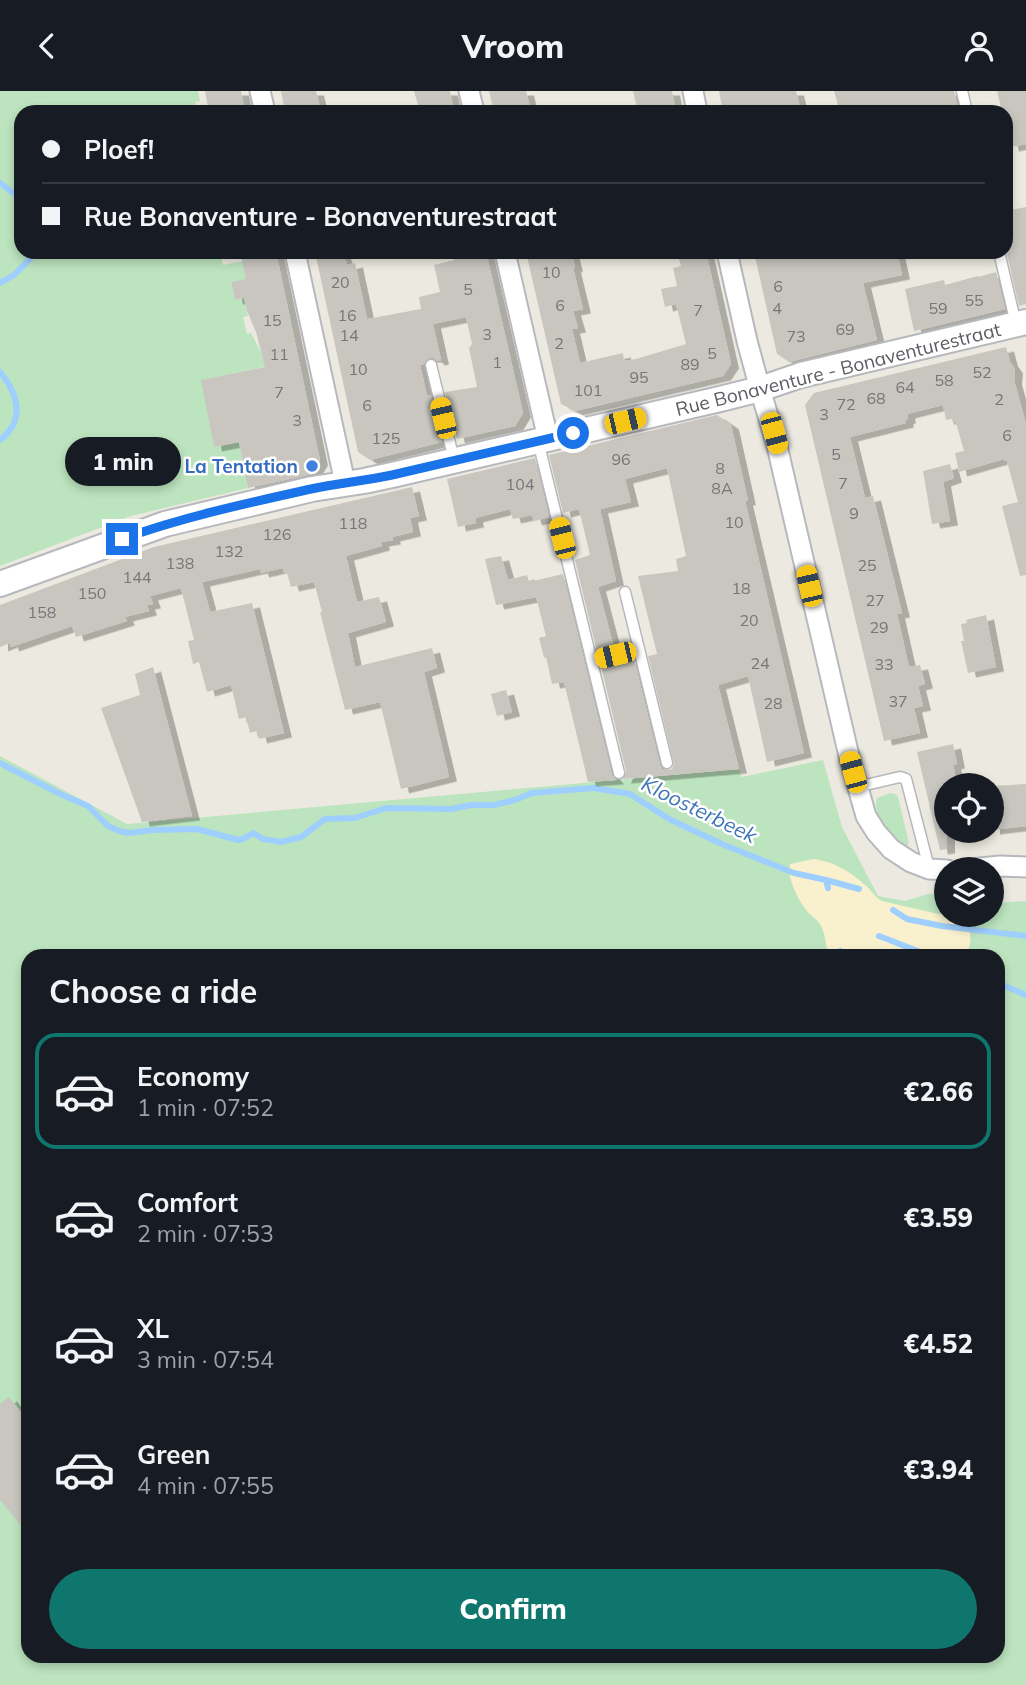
<!DOCTYPE html>
<meta charset="utf-8">
<style>
body{margin:0;font-family:Mulish,sans-serif;background:#242831;color:#f1f3f6;height:100vh;display:flex;flex-direction:column;font-size:26px;white-space:nowrap}
*{box-sizing:border-box;margin:0}
p{font-size:23px;color:#9ea1a6}
.icon{flex:none;width:38px;height:38px;fill:none;stroke:currentColor;stroke-width:2;stroke-linecap:round;stroke-linejoin:round}
.map{position:relative;flex:1;overflow:hidden}
.side{position:absolute;left:21px;top:858px;width:984px;height:714px;display:flex;flex-direction:column;background:#171b24;border-radius:21px;box-shadow:0 4px 10px #0003}
.side>*{flex:none}
.banner{position:absolute;left:14px;top:14px;width:999px;height:154px;border-radius:21px;box-shadow:0 4px 10px #0003;display:grid;align-content:center;height:154px;padding:0 28px;background:#171b24}
.buttons{position:absolute;left:934px;top:682px;display:grid;gap:14px}
.buttons a{display:grid;place-items:center;width:70px;height:70px;border-radius:50%;background:#171b24;box-shadow:0 4px 10px #0003;font-size:35px}
.end{position:absolute;width:32px;height:32px;margin:-16px;border:9px solid #1a73e8;background:#fff;box-shadow:0 0 0 4px #fff}
.from{border-radius:50%}
.bubble{position:absolute;height:49px;border-radius:24px;background:#171b24;box-shadow:0 4px 10px #0003;font-size:23px;font-weight:800;line-height:49px;text-align:center}
.car{position:absolute;width:21px;height:42px;margin:-21px -10px;border-radius:9px;box-shadow:0 0 5px 2px #0007;background:linear-gradient(#f5c518 24%,#345 0 40%,#f5c518 0 76%,#345 0 86%,#f5c518 0)}
.banner b{display:flex;align-items:center;gap:24px;height:66px;font-size:26px}
.banner b+b{border-top:2px solid #363941}
.banner i{width:18px;height:18px;background:#f1f3f6}
ul{padding:0;list-style:none}
li{display:flex;align-items:center;gap:21px;height:116px;margin:0 14px 10px;padding:0 14px;border:4px solid transparent;border-radius:21px}
li div{flex:1}
li b{display:block;font-size:26px}
li em{font-style:normal;font-weight:800}
li.active{border-color:#0f766e}
li>.icon{width:63px;height:63px;stroke-width:1.5}
h2{padding:0 28px;font-size:32px;line-height:84px}
.primary-button{display:flex;gap:14px;margin-top:auto;padding:14px 28px}
.primary-button a{flex:1;height:80px;border-radius:42px;background:#0f766e;color:#fff;font-size:28px;font-weight:800;line-height:80px;text-align:center}
header{display:flex;justify-content:space-between;align-items:center;height:91px;padding:0 28px;background:#171b24;font-size:32px;font-weight:800}
.map>svg:first-child{display:block}
.green{fill:#bce4be;fill-rule:evenodd}
.sand{fill:#f9f1cd}
.lines{fill:none;stroke-linecap:round;stroke-linejoin:round}
.stream{stroke:#9ecffe;stroke-width:6}
.building{fill:#c8c6bf;filter:url(#shadow)}
.service-casing{stroke:#b6b8bd;stroke-width:13}
.minor-casing{stroke:#b6b8bd;stroke-width:23}
.tertiary-casing{stroke:#b6b8bd;stroke-width:28}
.service{stroke:#fff;stroke-width:10}
.minor{stroke:#fff;stroke-width:19}
.tertiary{stroke:#fff;stroke-width:24}
.route{stroke:#1a73e8;stroke-width:9}
.shop-dot{fill:#3f7fe0;stroke:#fff;stroke-width:2.5}
.labels{text-anchor:middle;stroke-width:5;stroke-linejoin:round;paint-order:stroke}
.number-label{font-size:16px;fill:#757678}
.street-label{font-size:19px;fill:#595c61;stroke:#fff}
.shop-label{font-size:19px;font-weight:bold;fill:#366cbe;stroke:#fff;text-anchor:end}
.water-label{font-size:21px;font-style:italic;fill:#3f74b7;stroke:#fff}
</style>
<header><svg class="icon" aria-label="back" viewBox="0 0 24 24"><path d="M15 5l-7 7 7 7"/></svg>Vroom<svg class="icon" aria-label="person" viewBox="0 0 24 24"><circle cx="12" cy="8" r="4"/><path d="M4 21q1-7 8-7t8 7"/></svg></header>
<div class="map">
<svg width="1026" height="1594" viewBox="0 0 1026 1594">
<defs>
<filter id="shadow"><feDropShadow dx="8" dy="4.5" stdDeviation="0" flood-color="#0004"/></filter>
</defs>
<rect width="100%" height="100%" fill="#eceae0"/>
<!-- green -->
<g class="green">
<path d="M 0,0 L 198,0 L 200,10 L 195,11 L 197,21 L 21,21 L 21,161 L 220,161 L 223,174 L 249,169 L 248,188 L 231,192 L 235,209 L 244,207 L 248,225 L 243,226 L 247,243 L 251,242 L 260,259 L 263,268 L 266,267 L 268,275 L 202,289 L 214,356 L 239,351 L 248,397 L 131,425 L 0,475 Z"/>
<path d="M 0,665 L 127,733 L 739,678 L 742,686 L 823,669 L 842,736 L 878,805 L 905,810 L 928,803 L 947,804 L 947,824 L 992,824 L 992,810 L 997,812 L 1026,810 L 1026,1594 L 0,1594 ZM 28,864 L 998,864 L 998,1564 L 28,1564 Z"/>
<path d="M 890,702 L 895,703 L 898,706 L 909,752 L 907,755 C 893,747 871,724 877,707 Z"/>
</g>
<!-- sand -->
<path class="sand" d="M 814,768 C 834,771 850,780 865,794 C 872,799 874,806 882,810 L 960,828 C 973,839 972,848 967,864 L 828,864 C 826,855 826,846 822,837 C 819,829 812,826 807,820 C 798,809 787,787 790,773 Z"/>
<g class="lines">
<!-- stream -->
<g class="stream">
<path d="M 0,92 L 21,108"/>
<path d="M 0,192 L 14,184 L 37,161"/>
<path d="M 0,281 C 18,303 26,329 0,349"/>
<path d="M 0,672 L 58,702 L 88,715 L 108,735 L 119,740 L 129,742 L 153,739 L 197,738 L 238,749 L 243,748 L 253,742 L 263,748 L 281,751 L 301,746 L 325,728 L 355,727 L 386,717 L 451,718 L 471,714 L 494,714 L 515,709 L 532,702 L 593,697 L 630,703 L 669,728 L 724,754 L 794,782 L 826,789 L 828,797"/>
<path d="M 826,789 L 859,798"/>
<path d="M 893,819 L 907,828 L 942,835 L 1026,845"/>
<path d="M 879,845 L 928,864"/>
<path d="M 840,860 L 843,864"/>
<path d="M 998,892 L 1026,904"/>
</g>
</g>
<!-- building -->
<g class="building">
<path d="M 205,0 L 241,0 L 245,21 L 209,21 Z"/>
<path d="M 281,0 L 316,0 L 321,21 L 285,21 Z"/>
<path d="M 414,0 L 450,0 L 454,21 L 420,21 Z"/>
<path d="M 489,0 L 526,0 L 531,21 L 494,21 Z"/>
<path d="M 633,0 L 672,0 L 676,21 L 638,21 Z"/>
<path d="M 719,0 L 796,0 L 801,21 L 723,21 Z"/>
<path d="M 834,0 L 954,0 L 959,21 L 840,21 Z"/>
<path d="M 997,0 L 1026,0 L 1026,53 L 1011,56 L 1006,37 L 1006,21 L 1002,21 Z"/>
<path d="M 1026,116 L 1026,213 L 1019,215 L 1006,159 L 1006,120 Z"/>
<path d="M 240,161 L 276,161 L 320,370 L 312,383 L 248,397 L 239,351 L 214,356 L 201,289 L 265,276 L 256,241 L 247,220 L 244,207 L 235,209 L 231,191 L 246,188 Z"/>
<path d="M 315,161 L 342,161 L 347,174 L 355,172 L 367,228 L 421,218 L 419,206 L 440,201 L 434,174 L 454,169 L 453,161 L 486,161 L 523,322 L 515,335 L 457,348 L 445,301 L 477,296 L 469,257 L 472,253 L 466,226 L 433,233 L 441,269 L 437,270 L 434,267 L 429,267 L 424,273 L 420,274 L 427,305 L 431,304 L 442,351 L 370,369 L 358,361 Z"/>
<path d="M 526,161 L 571,161 L 575,176 L 573,177 L 583,218 L 573,220 L 578,237 L 572,238 L 580,272 L 623,262 L 624,270 L 636,268 L 686,253 L 676,213 L 665,216 L 661,198 L 677,195 L 673,177 L 681,175 L 677,161 L 706,161 L 731,273 L 723,285 L 575,320 L 561,313 Z"/>
<path d="M 754,161 L 897,161 L 902,184 L 863,192 L 877,249 L 789,271 L 777,263 Z"/>
<path d="M 996,181 L 1005,218 L 914,240 L 905,198 L 944,189 L 945,194 L 978,185 L 978,186 Z"/>
<path d="M 1006,256 L 1010,271 L 1015,278 L 1014,289 L 1026,333 L 1026,484 L 1020,485 L 1002,415 L 1018,411 L 1007,370 L 1004,370 L 1004,368 L 959,381 L 955,362 L 964,360 L 956,332 L 953,332 L 952,328 L 946,329 L 943,314 L 907,323 L 908,328 L 905,329 L 906,332 L 850,346 L 865,407 L 873,405 L 902,522 L 897,523 L 909,576 L 920,574 L 925,593 L 918,595 L 923,615 L 914,617 L 920,642 L 884,650 L 805,314 L 814,302 Z"/>
<path d="M 717,324 L 731,334 L 748,410 L 745,410 L 804,662 L 767,671 L 748,585 L 718,594 L 739,678 L 623,688 L 626,680 L 601,575 L 634,568 L 660,674 L 662,678 L 668,679 L 672,678 L 674,673 L 648,565 L 657,563 L 638,485 L 678,480 L 676,468 L 686,465 L 667,377 L 625,388 L 631,411 L 600,418 L 616,490 L 598,496 L 614,557 L 597,561 L 575,469 L 590,464 L 579,418 L 563,422 L 549,364 Z"/>
<path d="M 535,367 L 549,426 L 534,430 L 532,424 L 513,428 L 510,418 L 475,427 L 476,432 L 458,436 L 447,388 Z"/>
<path d="M 950,373 L 954,387 L 943,391 L 950,430 L 932,433 L 923,380 Z"/>
<path d="M 412,396 L 419,425 L 410,427 L 413,441 L 392,446 L 393,449 L 381,451 L 382,455 L 346,465 L 357,511 L 379,506 L 386,531 L 348,542 L 355,576 L 432,557 L 437,577 L 424,581 L 449,686 L 401,698 L 380,611 L 345,619 L 320,521 L 322,521 L 314,491 L 291,496 L 287,482 L 284,482 L 283,477 L 261,482 L 260,478 L 202,491 L 210,521 L 252,512 L 284,642 L 259,648 L 257,640 L 250,642 L 246,626 L 239,628 L 231,594 L 207,601 L 199,571 L 193,573 L 188,550 L 194,549 L 181,497 L 150,505 L 153,513 L 147,514 L 149,520 L 125,526 L 127,530 L 76,546 L 72,535 L 11,556 L 10,552 L 0,556 L 0,514 L 154,456 Z"/>
<path d="M 501,465 L 508,489 L 527,484 L 529,491 L 563,483 L 612,684 L 616,689 L 588,691 L 564,591 L 552,593 L 546,566 L 544,567 L 539,547 L 546,545 L 536,506 L 496,514 L 485,468 Z"/>
<path d="M 986,524 L 996,576 L 968,582 L 961,550 L 964,550 L 961,533 L 967,532 L 966,529 Z"/>
<path d="M 153,576 L 192,725 L 142,731 L 101,617 L 140,604 L 135,583 Z"/>
<path d="M 506,599 L 512,621 L 497,625 L 491,603 Z"/>
<path d="M 953,653 L 957,673 L 953,674 L 957,692 L 947,695 L 947,758 L 940,759 L 917,661 Z"/>
<path d="M 1026,693 L 1026,735 L 992,739 L 992,695 Z"/>
<path d="M 9,1306 L 28,1330 L 28,1443 L 0,1409 L 0,1313 Z"/>
</g>
<g class="lines">
<defs>
<g id="service">
<path d="M 962,0 L 967,21"/>
<path d="M 999,161 L 1016,233"/>
<path d="M 431,274 L 454,369"/>
<path d="M 538,350 L 619,682"/>
<path d="M 625,501 L 667,672"/>
<path d="M 592,570 L 639,558"/>
<path d="M 857,696 L 900,686 L 906,688 L 929,777"/>
</g>
<g id="minor">
<path d="M 260,0 L 265,21"/>
<path d="M 469,0 L 474,21"/>
<path d="M 693,0 L 697,21"/>
<path d="M 295,161 L 345,392"/>
<path d="M 505,161 L 548,348"/>
<path d="M 727,161 L 747,250 L 760,298 L 777,355 L 849,665 L 866,725 L 876,741 L 891,758 L 911,771 L 929,778 L 947,779"/>
<path d="M 961,779 L 1000,775 L 1026,776"/>
</g>
<path id="tertiary" d="M 0,493 L 165,433 L 312,398 L 364,390 L 392,384 L 720,308 L 760,298 L 801,284 L 1026,231"/>
</defs>
<!-- service casing -->
<use href="#service" class="service-casing"/>
<!-- minor casing -->
<use href="#minor" class="minor-casing"/>
<!-- tertiary casing -->
<use href="#tertiary" class="tertiary-casing"/>
<!-- service -->
<use href="#service" class="service"/>
<!-- minor -->
<use href="#minor" class="minor"/>
<!-- tertiary -->
<use href="#tertiary" class="tertiary"/>
</g>
<g class="lines">
<!-- route -->
<path class="route" d="M 122,448 C 183,426 248,412 311,398 C 338,392 365,390 392,384 L 573,342"/>
</g>
<!-- markers -->
<circle class="shop-dot" cx="312" cy="375" r="7"/>
<g class="labels">
<!-- number labels -->
<g class="number-label">
<text x="551" y="187">10</text>
<text x="340" y="197">20</text>
<text x="778" y="201">6</text>
<text x="468" y="204">5</text>
<text x="974" y="215">55</text>
<text x="560" y="220">6</text>
<text x="777" y="223">4</text>
<text x="938" y="223">59</text>
<text x="698" y="225">7</text>
<text x="347" y="230">16</text>
<text x="272" y="235">15</text>
<text x="845" y="244">69</text>
<text x="487" y="249">3</text>
<text x="349" y="250">14</text>
<text x="796" y="251">73</text>
<text x="559" y="258">2</text>
<text x="712" y="268">5</text>
<text x="279" y="269">11</text>
<text x="497" y="277">1</text>
<text x="690" y="279">89</text>
<text x="358" y="284">10</text>
<text x="982" y="287">52</text>
<text x="639" y="292">95</text>
<text x="944" y="295">58</text>
<text x="905" y="302">64</text>
<text x="588" y="305">101</text>
<text x="279" y="307">7</text>
<text x="876" y="313">68</text>
<text x="999" y="314">2</text>
<text x="846" y="319">72</text>
<text x="367" y="320">6</text>
<text x="824" y="329">3</text>
<text x="297" y="335">3</text>
<text x="1007" y="350">6</text>
<text x="386" y="353">125</text>
<text x="836" y="369">5</text>
<text x="621" y="374">96</text>
<text x="720" y="383">8</text>
<text x="843" y="398">7</text>
<text x="520" y="399">104</text>
<text x="722" y="403">8A</text>
<text x="854" y="428">9</text>
<text x="734" y="437">10</text>
<text x="353" y="438">118</text>
<text x="277" y="449">126</text>
<text x="229" y="466">132</text>
<text x="180" y="478">138</text>
<text x="867" y="480">25</text>
<text x="137" y="492">144</text>
<text x="741" y="503">18</text>
<text x="92" y="508">150</text>
<text x="875" y="515">27</text>
<text x="42" y="527">158</text>
<text x="749" y="535">20</text>
<text x="879" y="542">29</text>
<text x="760" y="578">24</text>
<text x="884" y="579">33</text>
<text x="898" y="616">37</text>
<text x="773" y="618">28</text>
</g>
<!-- street labels -->
<g class="street-label">
<text transform="translate(838 278) rotate(-14)" y="7">Rue Bonaventure - Bonaventurestraat</text>
</g>
<!-- shop labels -->
<g class="shop-label">
<text x="298" y="382">La Tentation</text>
</g>
<!-- water labels -->
<g class="water-label">
<text transform="translate(699 719) rotate(26)" y="7">Kloosterbeek</text>
</g>
</g>
</svg>
<div class="buttons">
<a><svg class="icon" aria-label="locate" viewBox="0 0 24 24"><circle cx="12" cy="12" r="6"/><path d="M12 2v4M12 18v4M2 12h4M18 12h4"/></svg></a>
<a><svg class="icon" aria-label="layers" viewBox="0 0 24 24"><path d="M12 4l9 5-9 5-9-5zM3 14l9 5 9-5"/></svg></a>
</div>
<i class="end from" style="left:573px;top:342px"></i>
<i class="end" style="left:122px;top:448px"></i>
<div class="bubble" style="left:65px;top:346px;width:116px">1 min</div>
<i class="car" style="left:443px;top:327px;rotate:347deg"></i>
<i class="car" style="left:625px;top:330px;rotate:77deg"></i>
<i class="car" style="left:774px;top:342px;rotate:165deg"></i>
<i class="car" style="left:562px;top:447px;rotate:346deg"></i>
<i class="car" style="left:809px;top:495px;rotate:347deg"></i>
<i class="car" style="left:615px;top:564px;rotate:257deg"></i>
<i class="car" style="left:853px;top:681px;rotate:345deg"></i>
<div class="banner">
<b><i class="from"></i>Ploef!</b>
<b><i></i>Rue Bonaventure - Bonaventurestraat</b>
</div>
<section class="side">
<h2>Choose a ride</h2>
<ul>
<li class="active"><svg class="icon" aria-label="car" viewBox="0 0 24 24"><path d="M5 17H2v-5l4-1 3-4h7l3 4 3 1v5h-3M9 17h6M6 11h13"/><circle cx="7" cy="17" r="2"/><circle cx="17" cy="17" r="2"/></svg><div><b>Economy</b><p>1 min · 07:52</p></div><em>€2.66</em></li>
<li><svg class="icon" aria-label="car" viewBox="0 0 24 24"><path d="M5 17H2v-5l4-1 3-4h7l3 4 3 1v5h-3M9 17h6M6 11h13"/><circle cx="7" cy="17" r="2"/><circle cx="17" cy="17" r="2"/></svg><div><b>Comfort</b><p>2 min · 07:53</p></div><em>€3.59</em></li>
<li><svg class="icon" aria-label="car" viewBox="0 0 24 24"><path d="M5 17H2v-5l4-1 3-4h7l3 4 3 1v5h-3M9 17h6M6 11h13"/><circle cx="7" cy="17" r="2"/><circle cx="17" cy="17" r="2"/></svg><div><b>XL</b><p>3 min · 07:54</p></div><em>€4.52</em></li>
<li><svg class="icon" aria-label="car" viewBox="0 0 24 24"><path d="M5 17H2v-5l4-1 3-4h7l3 4 3 1v5h-3M9 17h6M6 11h13"/><circle cx="7" cy="17" r="2"/><circle cx="17" cy="17" r="2"/></svg><div><b>Green</b><p>4 min · 07:55</p></div><em>€3.94</em></li>
</ul>
<div class="primary-button"><a>Confirm</a></div>
</section>
</div>
